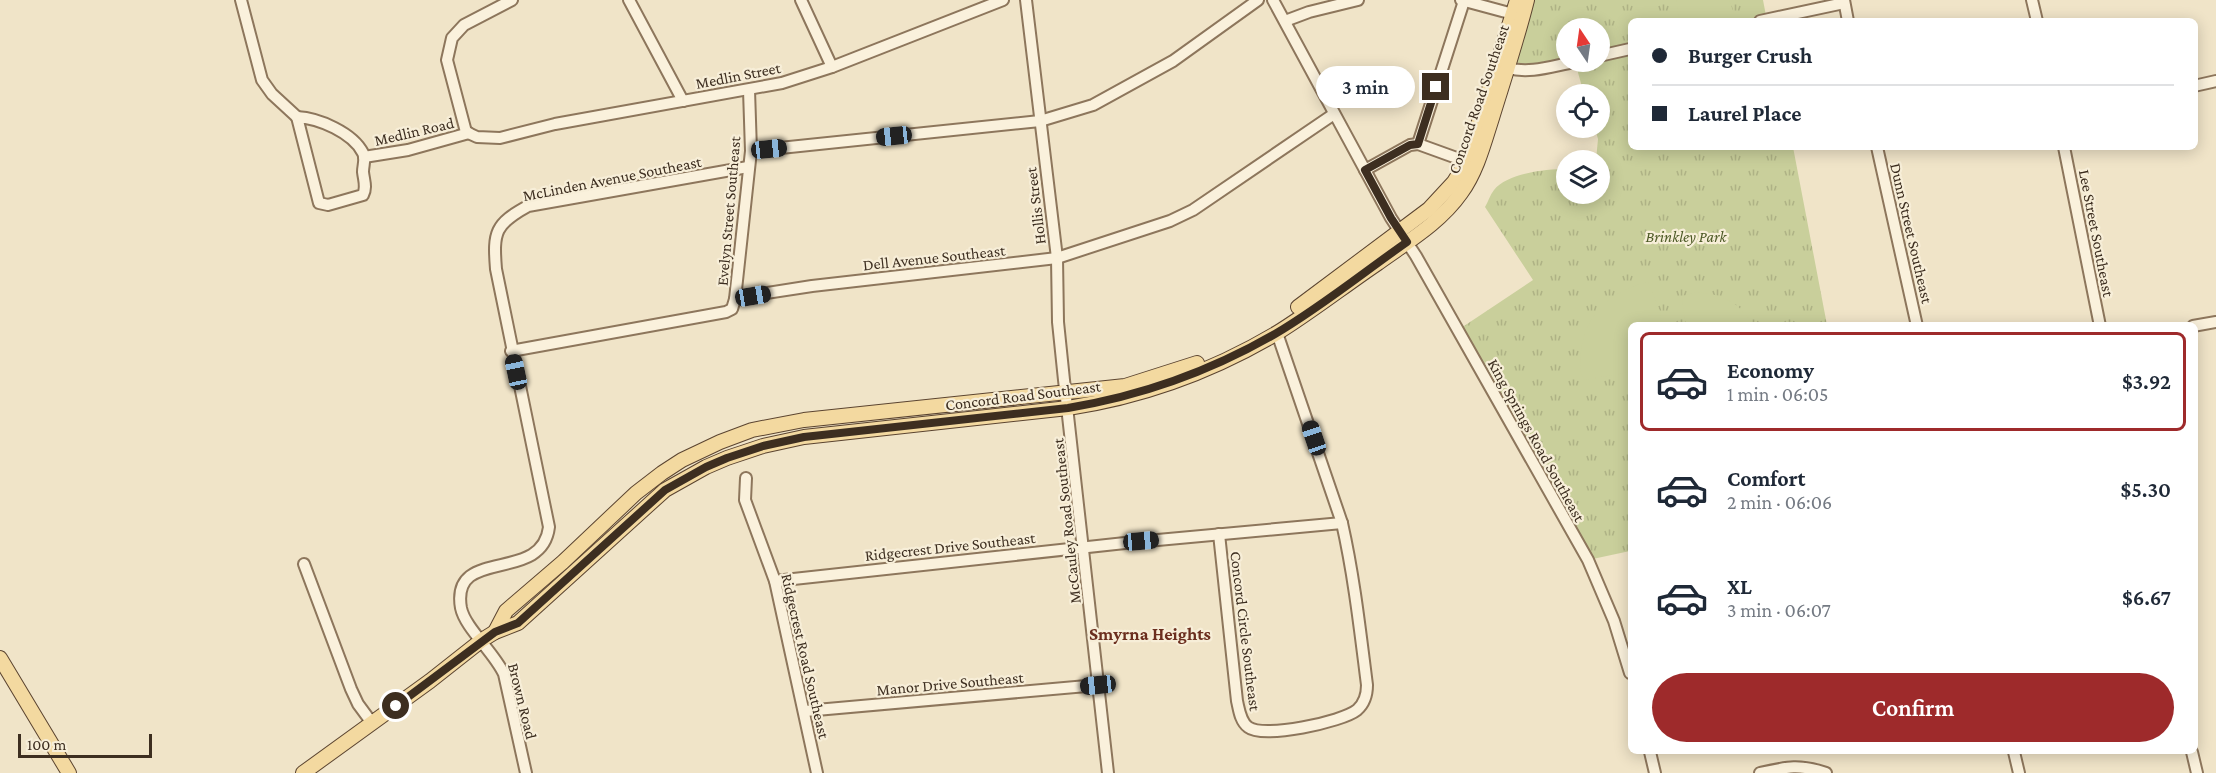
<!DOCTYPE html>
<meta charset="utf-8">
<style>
body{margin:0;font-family:"Crimson Pro",serif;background:#f2f2f3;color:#1f2937;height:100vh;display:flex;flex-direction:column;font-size:22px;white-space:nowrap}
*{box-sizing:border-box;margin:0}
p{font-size:20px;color:#747a83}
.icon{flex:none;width:33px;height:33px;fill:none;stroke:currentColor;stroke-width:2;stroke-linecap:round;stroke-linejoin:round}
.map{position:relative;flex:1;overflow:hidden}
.details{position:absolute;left:1628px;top:322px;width:570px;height:432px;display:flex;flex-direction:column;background:#fff;border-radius:9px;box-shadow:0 3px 15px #0003}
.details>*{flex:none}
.guide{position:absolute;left:1628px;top:18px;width:570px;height:132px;border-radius:9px;box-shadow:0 3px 15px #0003;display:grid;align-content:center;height:132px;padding:0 24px;background:#fff}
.needle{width:39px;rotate:347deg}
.tools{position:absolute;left:1556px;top:18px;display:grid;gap:12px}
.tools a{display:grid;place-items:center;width:54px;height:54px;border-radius:50%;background:#fff;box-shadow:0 3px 15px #0003;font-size:30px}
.scale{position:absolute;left:18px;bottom:15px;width:134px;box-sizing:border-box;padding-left:6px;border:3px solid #3d2e20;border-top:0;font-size:16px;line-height:21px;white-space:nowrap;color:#3d2e20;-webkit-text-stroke:4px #f7eed8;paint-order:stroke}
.end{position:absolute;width:27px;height:27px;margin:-14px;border:8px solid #3d2e20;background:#fff;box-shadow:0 0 0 3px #fff}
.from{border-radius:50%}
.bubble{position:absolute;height:42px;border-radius:21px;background:#fff;box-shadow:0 3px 15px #0003;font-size:20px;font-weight:600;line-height:42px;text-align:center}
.car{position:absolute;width:18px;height:36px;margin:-18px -9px;border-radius:8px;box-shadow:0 0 4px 2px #0007;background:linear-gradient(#222 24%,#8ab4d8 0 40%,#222 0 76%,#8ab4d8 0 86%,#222 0)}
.guide b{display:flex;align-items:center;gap:21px;height:57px;font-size:22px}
.guide b+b{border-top:2px solid #e0e1e3}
.guide i{width:15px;height:15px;background:#1f2937}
ul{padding:10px 0 0;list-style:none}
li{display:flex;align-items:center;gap:18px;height:99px;margin:0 12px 9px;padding:0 12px;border:3px solid transparent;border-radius:9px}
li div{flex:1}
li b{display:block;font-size:22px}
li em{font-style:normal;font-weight:600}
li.current{border-color:#9e2a2b}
li>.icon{width:54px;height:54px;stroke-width:1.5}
.cta{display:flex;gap:12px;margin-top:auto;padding:12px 24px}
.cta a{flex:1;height:69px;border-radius:36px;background:#9e2a2b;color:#fff;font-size:24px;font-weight:600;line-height:69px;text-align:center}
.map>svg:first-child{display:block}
.grass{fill:url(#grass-tufts)}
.garden{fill:#c9cf9b}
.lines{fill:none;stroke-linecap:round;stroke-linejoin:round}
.minor-casing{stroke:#8d765c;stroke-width:14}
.major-casing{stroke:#5b4430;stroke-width:16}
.minor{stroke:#faf1dc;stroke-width:10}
.major{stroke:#f3d9a0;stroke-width:14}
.route{stroke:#3d2e20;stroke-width:8}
.labels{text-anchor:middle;stroke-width:4.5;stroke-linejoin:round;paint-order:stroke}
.street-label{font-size:16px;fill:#3d2e20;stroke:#f7eed8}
.park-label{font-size:16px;font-style:italic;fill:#4d5a26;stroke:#f7eed8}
.neighbourhood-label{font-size:18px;font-weight:bold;fill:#6b2e1e;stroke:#f7eed8}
</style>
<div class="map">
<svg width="2216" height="773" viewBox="0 0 2216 773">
<defs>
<pattern id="grass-tufts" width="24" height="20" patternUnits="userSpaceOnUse" patternTransform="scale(1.5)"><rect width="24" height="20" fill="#c9cf9b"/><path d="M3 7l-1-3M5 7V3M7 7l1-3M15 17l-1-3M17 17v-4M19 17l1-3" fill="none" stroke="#aeb285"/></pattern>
</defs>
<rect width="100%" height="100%" fill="#f0e4c8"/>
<!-- grass -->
<path class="grass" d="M 1519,0 L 1763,0 L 1767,21 L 1630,21 L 1630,147 L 1793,147 L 1827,325 L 1630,326 L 1630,551 L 1588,560 L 1458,330 L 1533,280 L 1485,207 C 1488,202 1490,195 1494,190 C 1507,173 1546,169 1566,169 L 1566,194 L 1599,194 L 1599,160 L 1596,160 L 1598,139 L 1595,128 L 1599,128 L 1599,94 L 1584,94 L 1575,62 L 1599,62 L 1599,28 L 1566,28 L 1566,62 L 1504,67 Z"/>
<!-- garden -->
<g class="garden">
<path d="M 1676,0 L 1729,0 L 1734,13 L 1731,19 L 1719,21 L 1679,21 Z"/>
<path d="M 1648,282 L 1660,311 L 1662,325 L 1630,326 L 1630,372 L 1584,380 C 1579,372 1580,361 1581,352 C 1585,314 1612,290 1648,282 Z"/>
<path d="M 1693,293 C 1718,291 1741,303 1753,325 L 1686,325 L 1682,302 L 1683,296 Z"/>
</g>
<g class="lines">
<defs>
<g id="minor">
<path d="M 241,0 L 262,80 L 272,94 L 297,117"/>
<path d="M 512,0 L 464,25 L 452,38 L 447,60 L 466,132 L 477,137 L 500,138 L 555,124 L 782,83 L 832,67 L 1003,0"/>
<path d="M 629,0 L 683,101"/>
<path d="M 801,0 L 832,67"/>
<path d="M 1026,0 L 1057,258 L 1058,322 L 1064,380 L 1108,773"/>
<path d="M 1273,0 L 1391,218 L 1416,256 L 1588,560 L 1614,621 L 1630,673"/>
<path d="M 1461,0 L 1513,14"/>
<path d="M 1844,0 L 1848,21"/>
<path d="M 2032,0 L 2037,21"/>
<path d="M 1285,21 L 1309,12 L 1358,0"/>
<path d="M 1760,21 L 1844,3"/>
<path d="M 1599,56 L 1630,49"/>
<path d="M 1508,68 C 1530,74 1552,66 1574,62"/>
<path d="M 2194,86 L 2216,81"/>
<path d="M 297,117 C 319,118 353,133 363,153 C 366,159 363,165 363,172 C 364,181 367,187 363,195 L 328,205 L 319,203 Z"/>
<path d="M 1418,144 L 1464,1"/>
<path d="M 1877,147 L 1917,326"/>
<path d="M 2064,147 L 2100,326"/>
<path d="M 751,151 L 1040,121 L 1093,105 L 1173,61 L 1258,0"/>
<path d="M 364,157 L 408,150 L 469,133"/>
<path d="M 1365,170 L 1410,145 L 1418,144 L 1465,161"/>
<path d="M 735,299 L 751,151 L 749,90"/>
<path d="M 2193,326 L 2216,322"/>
<path d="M 511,351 L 726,312 L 732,309 L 735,299 L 741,297 L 812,286 L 1057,258 L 1170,221 L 1193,210 L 1334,114"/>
<path d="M 746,478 L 745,500 L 775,581 L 817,773"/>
<path d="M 1219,534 L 1237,701 C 1239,709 1240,721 1248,727 C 1263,739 1342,722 1357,710 C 1365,703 1367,695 1367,685 C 1360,630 1354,576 1342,523 L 1277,333"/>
<path d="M 304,564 L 351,689 L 358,704 L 372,723"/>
<path d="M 775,581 L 1125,543 L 1342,523"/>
<path d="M 805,711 L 1098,685"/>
<path d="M 1650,752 L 1655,773"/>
<path d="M 2014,752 L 2019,773"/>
<path d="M 2192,752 L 2197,773"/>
<path d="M 526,773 L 504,674 C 494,652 465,628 461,608 C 450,545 542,585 549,527 L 496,269 C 493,232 495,224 528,206 L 748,167"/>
<path d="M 1760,773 C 1787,767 1799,764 1826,773"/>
</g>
<g id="major">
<path d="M 1298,307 L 1429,209 L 1454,182 L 1462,169 L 1474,138 L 1517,0"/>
<path d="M 495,632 L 506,611 L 563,562 L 636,493 L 662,473 L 682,460 L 720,442 L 752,430 L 804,420 L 1125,386 L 1197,363"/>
<path d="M 0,658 L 69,773"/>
<path d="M 303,773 L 430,681 L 482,640 L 495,632 L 518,623 L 665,490 L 706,467 L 727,458 L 763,446 L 804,437 L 1068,408 C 1141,397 1213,371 1277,333 C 1311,312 1344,286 1378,263 C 1407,242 1440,223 1461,193 C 1477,171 1484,143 1492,118 C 1504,79 1517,40 1527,0"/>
</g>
</defs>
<!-- minor casing -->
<use href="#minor" class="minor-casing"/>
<!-- major casing -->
<use href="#major" class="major-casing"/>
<!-- minor -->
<use href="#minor" class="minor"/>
<!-- major -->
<use href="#major" class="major"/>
</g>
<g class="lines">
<!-- route -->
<path class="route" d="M 396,706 L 495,632 L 518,623 L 665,490 L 706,467 L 727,458 L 763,446 L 804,437 L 1068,408 C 1141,396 1211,371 1275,334 C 1321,307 1364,272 1407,242 L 1391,218 L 1365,170 L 1410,145 L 1418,144 L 1436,87"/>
</g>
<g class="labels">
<!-- street labels -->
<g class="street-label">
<text transform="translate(738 75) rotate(-11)" y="6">Medlin Street</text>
<text transform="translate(1478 99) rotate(-71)" y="6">Concord Road Southeast</text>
<text transform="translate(414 131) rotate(-13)" y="6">Medlin Road</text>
<text transform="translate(612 178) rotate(-11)" y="6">McLinden Avenue Southeast</text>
<text transform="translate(1035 206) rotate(-97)" y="6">Hollis Street</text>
<text transform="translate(728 211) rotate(-85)" y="6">Evelyn Street Southeast</text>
<text transform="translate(1912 233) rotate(77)" y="6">Dunn Street Southeast</text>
<text transform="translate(2097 233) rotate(79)" y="6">Lee Street Southeast</text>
<text transform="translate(934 257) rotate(-6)" y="6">Dell Avenue Southeast</text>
<text transform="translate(1023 395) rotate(-7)" y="6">Concord Road Southeast</text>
<text transform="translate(1537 440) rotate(61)" y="6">King Springs Road Southeast</text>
<text transform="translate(1066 521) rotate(-96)" y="6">McCauley Road Southeast</text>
<text transform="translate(950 546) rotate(-6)" y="6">Ridgecrest Drive Southeast</text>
<text transform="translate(1246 631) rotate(83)" y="6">Concord Circle Southeast</text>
<text transform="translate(806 656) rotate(77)" y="6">Ridgecrest Road Southeast</text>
<text transform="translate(950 683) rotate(-5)" y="6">Manor Drive Southeast</text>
<text transform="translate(523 701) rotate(76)" y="6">Brown Road</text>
</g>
<!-- park labels -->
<g class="park-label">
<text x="1686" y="242">Brinkley Park</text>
</g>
<!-- neighbourhood labels -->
<g class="neighbourhood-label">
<text x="1150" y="640">Smyrna Heights</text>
</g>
</g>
</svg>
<div class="tools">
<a><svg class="needle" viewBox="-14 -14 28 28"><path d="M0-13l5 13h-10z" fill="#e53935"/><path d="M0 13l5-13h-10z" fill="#747a83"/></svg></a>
<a><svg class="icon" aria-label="locate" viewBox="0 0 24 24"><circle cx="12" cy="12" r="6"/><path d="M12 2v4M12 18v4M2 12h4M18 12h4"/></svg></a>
<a><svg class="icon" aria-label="layers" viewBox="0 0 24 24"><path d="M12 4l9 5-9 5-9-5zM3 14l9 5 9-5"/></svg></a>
</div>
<div class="scale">100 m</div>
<i class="end from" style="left:396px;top:706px"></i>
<i class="end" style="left:1436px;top:87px"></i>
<div class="bubble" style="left:1316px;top:66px;width:99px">3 min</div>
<i class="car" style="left:894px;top:136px;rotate:264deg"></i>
<i class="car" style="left:769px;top:149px;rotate:84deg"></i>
<i class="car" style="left:753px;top:296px;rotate:81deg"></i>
<i class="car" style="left:516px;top:372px;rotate:348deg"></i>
<i class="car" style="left:1314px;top:438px;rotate:341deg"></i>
<i class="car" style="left:1141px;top:541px;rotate:85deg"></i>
<i class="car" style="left:1098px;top:685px;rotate:264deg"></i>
<div class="guide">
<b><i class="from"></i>Burger Crush</b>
<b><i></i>Laurel Place</b>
</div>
<section class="details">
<ul>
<li class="current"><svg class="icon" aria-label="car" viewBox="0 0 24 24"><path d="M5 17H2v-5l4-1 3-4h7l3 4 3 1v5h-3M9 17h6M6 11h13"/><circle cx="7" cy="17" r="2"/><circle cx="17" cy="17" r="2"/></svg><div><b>Economy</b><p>1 min · 06:05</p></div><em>$3.92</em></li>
<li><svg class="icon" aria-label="car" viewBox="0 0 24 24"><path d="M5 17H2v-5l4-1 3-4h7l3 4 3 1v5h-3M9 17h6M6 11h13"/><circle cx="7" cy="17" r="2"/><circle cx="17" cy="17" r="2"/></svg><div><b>Comfort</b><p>2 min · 06:06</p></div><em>$5.30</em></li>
<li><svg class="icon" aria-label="car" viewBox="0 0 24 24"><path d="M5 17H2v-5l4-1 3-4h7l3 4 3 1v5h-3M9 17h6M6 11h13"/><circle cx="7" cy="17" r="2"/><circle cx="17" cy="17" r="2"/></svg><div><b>XL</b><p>3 min · 06:07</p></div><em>$6.67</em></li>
</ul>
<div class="cta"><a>Confirm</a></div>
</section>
</div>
